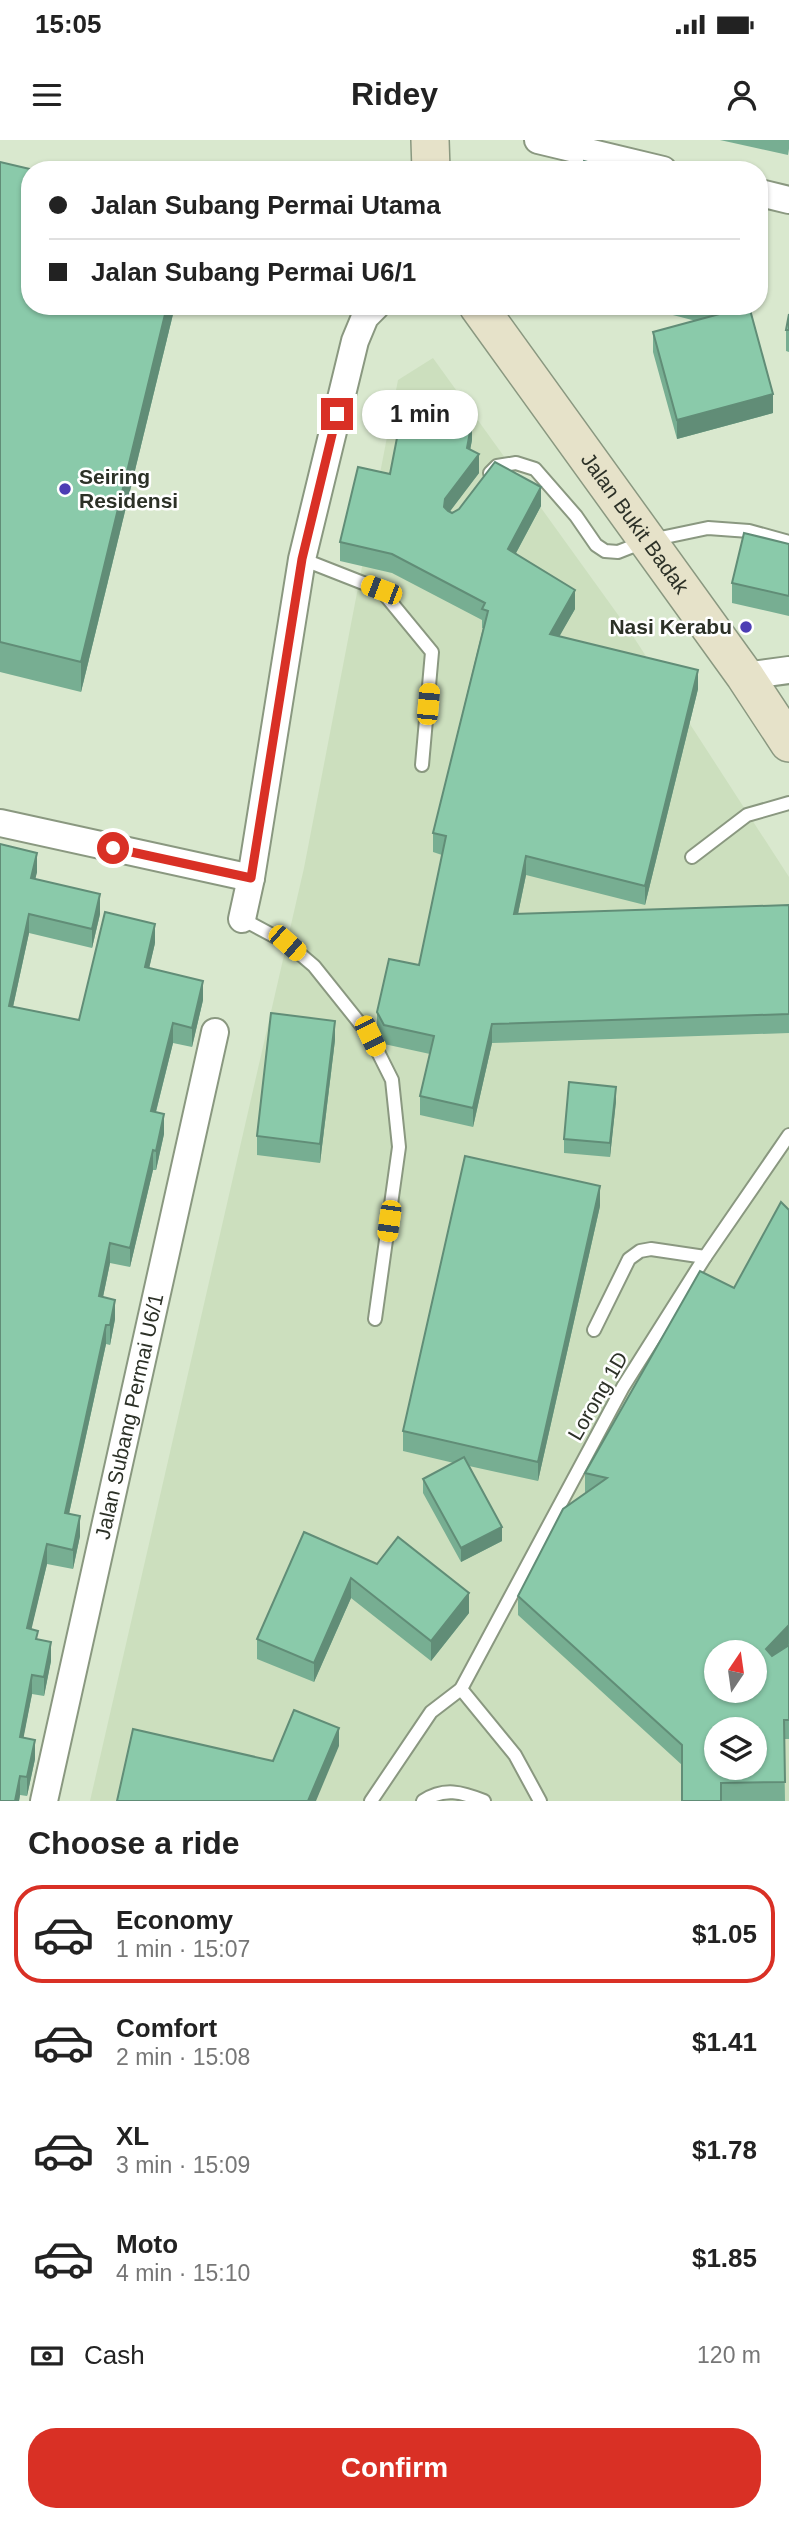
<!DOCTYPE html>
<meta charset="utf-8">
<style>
body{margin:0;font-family:Helvetica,sans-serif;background:#f6f6f6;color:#222;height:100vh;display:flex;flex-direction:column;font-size:26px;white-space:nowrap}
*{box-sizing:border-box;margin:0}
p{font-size:23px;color:#767676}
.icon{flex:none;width:38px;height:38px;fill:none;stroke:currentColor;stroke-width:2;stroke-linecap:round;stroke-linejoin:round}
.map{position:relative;height:1661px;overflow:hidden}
.drawer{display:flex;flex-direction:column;background:#fff;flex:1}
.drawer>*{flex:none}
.top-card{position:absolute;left:21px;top:21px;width:747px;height:154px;border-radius:28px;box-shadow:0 2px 5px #0004;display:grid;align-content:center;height:154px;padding:0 28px;background:#fff}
.needle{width:46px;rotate:13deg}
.fabs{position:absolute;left:704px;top:1500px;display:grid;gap:14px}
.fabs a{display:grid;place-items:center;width:63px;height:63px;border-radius:50%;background:#fff;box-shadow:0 2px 5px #0004;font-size:35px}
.end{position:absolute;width:32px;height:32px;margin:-16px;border:9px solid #d93025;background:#fff;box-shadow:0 0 0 4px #fff}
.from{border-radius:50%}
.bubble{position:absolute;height:49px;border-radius:24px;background:#fff;box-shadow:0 2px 5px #0004;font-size:23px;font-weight:700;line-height:49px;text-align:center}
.car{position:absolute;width:21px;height:42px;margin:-21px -10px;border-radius:9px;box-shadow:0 0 5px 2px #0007;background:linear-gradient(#f5c518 24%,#345 0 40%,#f5c518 0 76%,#345 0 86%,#f5c518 0)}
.top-card b{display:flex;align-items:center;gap:24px;height:66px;font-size:26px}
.top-card b+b{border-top:2px solid #e0e0e0}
.top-card i{width:18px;height:18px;background:#222}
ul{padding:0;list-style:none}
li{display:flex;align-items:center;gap:21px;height:98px;margin:0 14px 10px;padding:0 14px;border:4px solid transparent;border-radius:28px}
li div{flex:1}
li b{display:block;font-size:26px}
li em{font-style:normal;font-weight:700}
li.selected{border-color:#d93025}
li>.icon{width:63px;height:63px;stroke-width:1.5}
h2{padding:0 28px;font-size:32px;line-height:84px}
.pay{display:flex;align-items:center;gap:18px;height:77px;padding:0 28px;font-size:26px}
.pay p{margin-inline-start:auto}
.primary-button{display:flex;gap:14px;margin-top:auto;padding:14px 28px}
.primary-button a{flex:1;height:80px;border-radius:28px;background:#d93025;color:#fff;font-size:28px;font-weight:700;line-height:80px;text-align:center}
.status{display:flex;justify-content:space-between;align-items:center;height:49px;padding:0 35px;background:#fff;direction:ltr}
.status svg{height:19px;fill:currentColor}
header{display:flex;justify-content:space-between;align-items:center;height:91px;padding:0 28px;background:#fff;font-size:32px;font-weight:700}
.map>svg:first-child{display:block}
.built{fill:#ccdfbe;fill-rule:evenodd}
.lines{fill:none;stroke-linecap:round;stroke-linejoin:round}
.service-casing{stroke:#8a9880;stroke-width:16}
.minor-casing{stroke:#8a9880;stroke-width:30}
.secondary-casing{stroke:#8a9880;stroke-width:40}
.service{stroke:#fff;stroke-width:12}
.minor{stroke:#fff;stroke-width:26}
.secondary{stroke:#e6e2c9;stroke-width:37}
.wall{fill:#77ae92}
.shaded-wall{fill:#618d77}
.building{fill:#8acaaa;stroke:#618d77;stroke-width:2;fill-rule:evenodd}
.route{stroke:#d93025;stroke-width:9}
.poi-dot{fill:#4c3db4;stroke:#fff;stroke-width:2.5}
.labels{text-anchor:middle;stroke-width:5;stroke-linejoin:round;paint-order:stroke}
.poi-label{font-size:21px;font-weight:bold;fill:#2c3127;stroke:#fff;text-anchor:start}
.street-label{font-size:21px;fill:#2c3127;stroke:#fff}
</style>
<div class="status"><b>15:05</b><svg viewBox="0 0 49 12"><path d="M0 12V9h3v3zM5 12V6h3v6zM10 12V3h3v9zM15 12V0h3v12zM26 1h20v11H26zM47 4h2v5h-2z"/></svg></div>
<header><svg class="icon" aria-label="menu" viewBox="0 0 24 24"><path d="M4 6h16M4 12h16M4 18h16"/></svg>Ridey<svg class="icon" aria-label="person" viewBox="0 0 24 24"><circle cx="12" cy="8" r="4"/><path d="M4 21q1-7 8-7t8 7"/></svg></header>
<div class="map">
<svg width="789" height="1661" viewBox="0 0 789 1661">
<rect width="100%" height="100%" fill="#d9e8ce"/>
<!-- built -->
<path class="built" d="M 433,218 L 629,490 L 789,737 L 789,1661 L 90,1661 L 304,728 L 398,240 ZM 716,1512 L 754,1512 L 754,1550 L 716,1550 ZM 716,1589 L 754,1589 L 754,1628 L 716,1628 Z"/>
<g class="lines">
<defs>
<g id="service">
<path d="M 490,333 L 497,326 L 516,323 L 535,329 L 576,376 L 596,405 L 605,411 L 618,412 L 646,401 L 708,388 L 749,391 L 789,402"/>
<path d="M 302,419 L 381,450 L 432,512 L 422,625"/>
<path d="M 692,717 L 747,675 L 789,663"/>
<path d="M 242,779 L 287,803 L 314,826 L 370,896 L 392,940 L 399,1007 L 375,1179"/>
<path d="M 594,1190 L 629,1119 L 640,1111 L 651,1109 L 705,1117"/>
<path d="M 461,1549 L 515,1615 L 540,1661"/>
<path d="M 371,1661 L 431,1572 L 461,1549 L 623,1247 L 705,1117 L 789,995"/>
<path d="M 423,1661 C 444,1647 462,1652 484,1661"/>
</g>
<g id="minor">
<path d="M 538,0 L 663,30"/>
<path d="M 760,53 L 789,60"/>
<path d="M 745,536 L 789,530"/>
<path d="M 0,683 L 251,738"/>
<path d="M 242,779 L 251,738 L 302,419 L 355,201 L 365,177 L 376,166"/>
<path id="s1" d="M 44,1661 L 215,892"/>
</g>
<g id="secondary">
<path d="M 430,0 L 431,30"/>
<path id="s2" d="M 478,166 L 745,536 L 789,603"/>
</g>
</defs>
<!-- service casing -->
<use href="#service" class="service-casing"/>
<!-- minor casing -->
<use href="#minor" class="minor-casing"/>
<!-- secondary casing -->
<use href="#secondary" class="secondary-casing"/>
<!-- service -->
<use href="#service" class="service"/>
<!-- minor -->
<use href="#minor" class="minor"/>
<!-- secondary -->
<use href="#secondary" class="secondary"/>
</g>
<!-- wall -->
<g class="wall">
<path d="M 720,0 L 789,0 L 789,9 L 788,15 Z"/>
<path d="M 0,22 L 175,166 L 81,552 L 0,532 Z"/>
<path d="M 638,166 L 724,166 L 722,174 L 773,273 L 677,299 L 653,212 L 653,192 L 696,181 Z"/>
<path d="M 789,174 L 789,212 L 786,211 L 786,190 Z"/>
<path d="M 472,300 L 470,309 L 479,333 L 449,372 L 541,366 L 516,413 L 575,469 L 559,496 L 698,549 L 645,765 L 526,735 L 518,774 L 789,765 L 789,893 L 492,903 L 473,987 L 420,975 L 420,956 L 430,914 L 384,904 L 377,891 L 377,872 L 419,825 L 442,715 L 433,712 L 433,693 L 483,488 L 482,488 L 482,480 L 392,433 L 340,421 L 340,402 Z"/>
<path d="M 789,404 L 789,476 L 732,463 L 732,443 Z"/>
<path d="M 0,704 L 37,732 L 35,739 L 100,774 L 92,808 L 29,793 L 13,867 L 79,880 L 155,803 L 149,828 L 203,860 L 192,907 L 173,903 L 156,972 L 164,994 L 156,1030 L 153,1030 L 130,1127 L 110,1123 L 103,1157 L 115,1179 L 110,1205 L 106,1204 L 69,1374 L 80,1396 L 73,1429 L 47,1424 L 31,1489 L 51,1521 L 44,1556 L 32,1554 L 23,1598 L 35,1619 L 27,1656 L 20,1655 L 19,1661 L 0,1661 Z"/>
<path d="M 335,900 L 320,1023 L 257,1015 L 257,996 Z"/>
<path d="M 616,961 L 610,1017 L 564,1013 L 564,999 Z"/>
<path d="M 600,1066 L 538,1341 L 469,1326 L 502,1401 L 461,1422 L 423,1353 L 423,1339 L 454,1323 L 403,1311 L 403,1291 Z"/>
<path d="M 700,1131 L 787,1506 L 789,1505 L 789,1599 L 784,1599 L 785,1661 L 682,1661 L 682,1625 L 518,1475 L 518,1456 L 586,1353 L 585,1352 L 585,1333 Z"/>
<path d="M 304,1392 L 469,1473 L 431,1521 L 351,1458 L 314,1542 L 257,1519 L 257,1499 Z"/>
</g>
<!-- shaded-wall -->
<g class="shaded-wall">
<path d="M 167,166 L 175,166 L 81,552 L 81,522 Z"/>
<path d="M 719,166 L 724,166 L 719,186 Z"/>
<path d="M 773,254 L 773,273 L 677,299 L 677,280 Z"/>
<path d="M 472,281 L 472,300 L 467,327 L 467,308 Z"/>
<path d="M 479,314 L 479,333 L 445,378 L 444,367 L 445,359 Z"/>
<path d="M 541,347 L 541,366 L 508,428 L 508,409 Z"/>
<path d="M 575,450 L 575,469 L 550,513 L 550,494 Z"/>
<path d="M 698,530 L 698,549 L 645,765 L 645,746 Z"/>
<path d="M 37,713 L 37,732 L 31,757 L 31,738 Z"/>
<path d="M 526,716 L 526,735 L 514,793 L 514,774 Z"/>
<path d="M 100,754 L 100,774 L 92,808 L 92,789 Z"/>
<path d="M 29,774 L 29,793 L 9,885 L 9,866 Z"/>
<path d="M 155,784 L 155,803 L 145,846 L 145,827 Z"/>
<path d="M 203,841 L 203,860 L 192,907 L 192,888 Z"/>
<path d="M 335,881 L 335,900 L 320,1023 L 320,1004 Z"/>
<path d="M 173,883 L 173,903 L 151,991 L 151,971 Z"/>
<path d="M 492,884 L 492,903 L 473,987 L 473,968 Z"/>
<path d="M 616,947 L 616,961 L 610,1017 L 610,1003 Z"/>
<path d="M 164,974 L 164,994 L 156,1030 L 156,1011 Z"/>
<path d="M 153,1010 L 153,1030 L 130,1127 L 130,1108 Z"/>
<path d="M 600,1046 L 600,1066 L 538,1341 L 538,1322 Z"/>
<path d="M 110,1103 L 110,1123 L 99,1176 L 99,1156 Z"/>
<path d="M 115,1160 L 115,1179 L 110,1205 L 110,1185 Z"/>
<path d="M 106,1185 L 106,1204 L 65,1392 L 65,1373 Z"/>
<path d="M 80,1376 L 80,1396 L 73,1429 L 73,1410 Z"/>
<path d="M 502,1387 L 502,1401 L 461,1422 L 461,1408 Z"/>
<path d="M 47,1404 L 47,1424 L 27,1508 L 27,1488 Z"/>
<path d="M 351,1438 L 351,1458 L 314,1542 L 314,1523 Z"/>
<path d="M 469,1453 L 469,1473 L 431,1521 L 431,1501 Z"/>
<path d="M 789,1485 L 789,1504 L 766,1529 L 766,1509 Z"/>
<path d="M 51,1502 L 51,1521 L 44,1556 L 44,1537 Z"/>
<path d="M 32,1535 L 32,1554 L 20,1616 L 20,1597 Z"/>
<path d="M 339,1588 L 339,1606 L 316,1661 L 308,1661 Z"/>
<path d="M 35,1600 L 35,1619 L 27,1656 L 27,1637 Z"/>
<path d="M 20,1636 L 20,1655 L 19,1661 L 15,1661 Z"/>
</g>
<!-- building -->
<g class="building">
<path d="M 584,21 L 617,30 L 582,30 Z"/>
<path d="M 0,22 L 34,30 L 30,30 L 30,166 L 167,166 L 81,522 L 0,502 Z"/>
<path d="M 749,166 L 773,254 L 677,280 L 653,192 Z"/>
<path d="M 789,174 L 789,190 L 786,190 Z"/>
<path d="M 403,267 L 472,281 L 467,308 L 479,314 L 445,359 L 444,367 L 448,371 L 452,373 L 459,369 L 495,322 L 541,347 L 508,409 L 575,450 L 550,494 L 698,530 L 645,746 L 526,716 L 514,774 L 789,765 L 789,874 L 492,884 L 473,968 L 420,956 L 434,896 L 384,885 L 377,872 L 389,819 L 419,825 L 446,696 L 433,693 L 488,471 L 482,469 L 485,463 L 392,414 L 340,402 L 358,327 L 390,334 Z"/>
<path d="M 744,393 L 789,404 L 789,456 L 732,443 Z"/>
<path d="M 0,704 L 37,713 L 31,738 L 100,754 L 92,789 L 29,774 L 9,866 L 79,880 L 105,772 L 155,784 L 145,827 L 203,841 L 192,888 L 173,883 L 151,971 L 164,974 L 156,1011 L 153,1010 L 130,1108 L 110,1103 L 99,1156 L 115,1160 L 110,1185 L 106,1185 L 65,1373 L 80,1376 L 73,1410 L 47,1404 L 27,1488 L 38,1491 L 36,1499 L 51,1502 L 44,1537 L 32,1535 L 20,1597 L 35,1600 L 27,1637 L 20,1636 L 15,1661 L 0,1661 Z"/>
<path d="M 271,873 L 335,881 L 320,1004 L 257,996 Z"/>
<path d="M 569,942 L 616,947 L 610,1003 L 564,999 Z"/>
<path d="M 465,1016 L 600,1046 L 538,1322 L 403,1291 Z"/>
<path d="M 781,1062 L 789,1070 L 789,1485 L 766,1509 L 772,1516 L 789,1505 L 789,1580 L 784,1580 L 785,1642 L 721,1643 L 721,1661 L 682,1661 L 682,1605 L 518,1456 L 563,1369 L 607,1338 L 585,1333 L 700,1131 L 734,1148 ZM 716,1512 L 754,1512 L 754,1550 L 716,1550 ZM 716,1589 L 754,1589 L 754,1628 L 716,1628 Z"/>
<path d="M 464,1317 L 502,1387 L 461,1408 L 423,1339 Z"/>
<path d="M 304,1392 L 377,1424 L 398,1397 L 469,1453 L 431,1501 L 351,1438 L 314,1523 L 257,1499 Z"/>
<path d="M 294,1570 L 339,1588 L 308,1661 L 117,1661 L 133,1589 L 273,1621 Z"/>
</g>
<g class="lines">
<!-- route -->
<path class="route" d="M 113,708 L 251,738 L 302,419 L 337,274"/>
</g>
<!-- markers -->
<g class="poi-dot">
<circle cx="65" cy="349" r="7"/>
<circle cx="746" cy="487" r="7"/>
</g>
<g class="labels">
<!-- poi labels -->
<g class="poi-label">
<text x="79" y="344">Seiring<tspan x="79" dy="24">Residensi</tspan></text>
<text x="732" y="494" text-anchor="end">Nasi Kerabu</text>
</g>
<!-- street labels -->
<g class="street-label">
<text dy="7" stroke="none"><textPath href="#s2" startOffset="268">Jalan Bukit Badak</textPath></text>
<text transform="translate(598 1256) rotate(-60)" y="7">Lorong 1D</text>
<text dy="7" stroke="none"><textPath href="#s1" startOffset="394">Jalan Subang Permai U6/1</textPath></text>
</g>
</g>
</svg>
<div class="fabs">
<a><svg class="needle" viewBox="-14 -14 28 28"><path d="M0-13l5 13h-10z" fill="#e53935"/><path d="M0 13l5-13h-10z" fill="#767676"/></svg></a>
<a><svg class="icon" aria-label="layers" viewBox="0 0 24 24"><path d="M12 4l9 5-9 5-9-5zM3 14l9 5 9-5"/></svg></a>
</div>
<i class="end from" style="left:113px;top:708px"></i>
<i class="end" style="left:337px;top:274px"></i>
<div class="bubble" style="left:362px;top:250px;width:116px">1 min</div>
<i class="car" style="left:381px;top:450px;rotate:291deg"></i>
<i class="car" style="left:428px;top:564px;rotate:5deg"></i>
<i class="car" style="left:287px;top:803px;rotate:131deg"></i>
<i class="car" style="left:370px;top:896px;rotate:154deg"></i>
<i class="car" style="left:389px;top:1081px;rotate:188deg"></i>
<div class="top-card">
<b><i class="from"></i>Jalan Subang Permai Utama</b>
<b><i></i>Jalan Subang Permai U6/1</b>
</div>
</div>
<section class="drawer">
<h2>Choose a ride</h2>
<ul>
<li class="selected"><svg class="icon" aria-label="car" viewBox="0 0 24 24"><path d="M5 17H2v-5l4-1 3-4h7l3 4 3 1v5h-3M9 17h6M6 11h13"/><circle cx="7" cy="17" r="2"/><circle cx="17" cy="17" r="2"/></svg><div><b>Economy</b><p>1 min · 15:07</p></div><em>$1.05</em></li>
<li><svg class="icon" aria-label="car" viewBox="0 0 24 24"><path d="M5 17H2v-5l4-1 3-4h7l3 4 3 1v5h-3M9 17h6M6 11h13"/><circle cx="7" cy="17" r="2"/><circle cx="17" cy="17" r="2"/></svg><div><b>Comfort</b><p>2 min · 15:08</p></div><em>$1.41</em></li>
<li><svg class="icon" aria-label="car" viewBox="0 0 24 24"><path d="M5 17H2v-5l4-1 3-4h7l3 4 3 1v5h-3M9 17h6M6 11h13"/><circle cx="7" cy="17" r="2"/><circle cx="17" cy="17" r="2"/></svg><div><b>XL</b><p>3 min · 15:09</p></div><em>$1.78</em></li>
<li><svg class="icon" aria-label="car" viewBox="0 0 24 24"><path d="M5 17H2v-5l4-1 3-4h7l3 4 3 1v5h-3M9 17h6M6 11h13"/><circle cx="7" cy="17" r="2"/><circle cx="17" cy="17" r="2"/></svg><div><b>Moto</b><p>4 min · 15:10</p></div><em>$1.85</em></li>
</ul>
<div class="pay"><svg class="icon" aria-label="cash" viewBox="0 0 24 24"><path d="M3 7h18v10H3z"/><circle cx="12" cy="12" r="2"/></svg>Cash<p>120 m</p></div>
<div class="primary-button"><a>Confirm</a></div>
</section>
